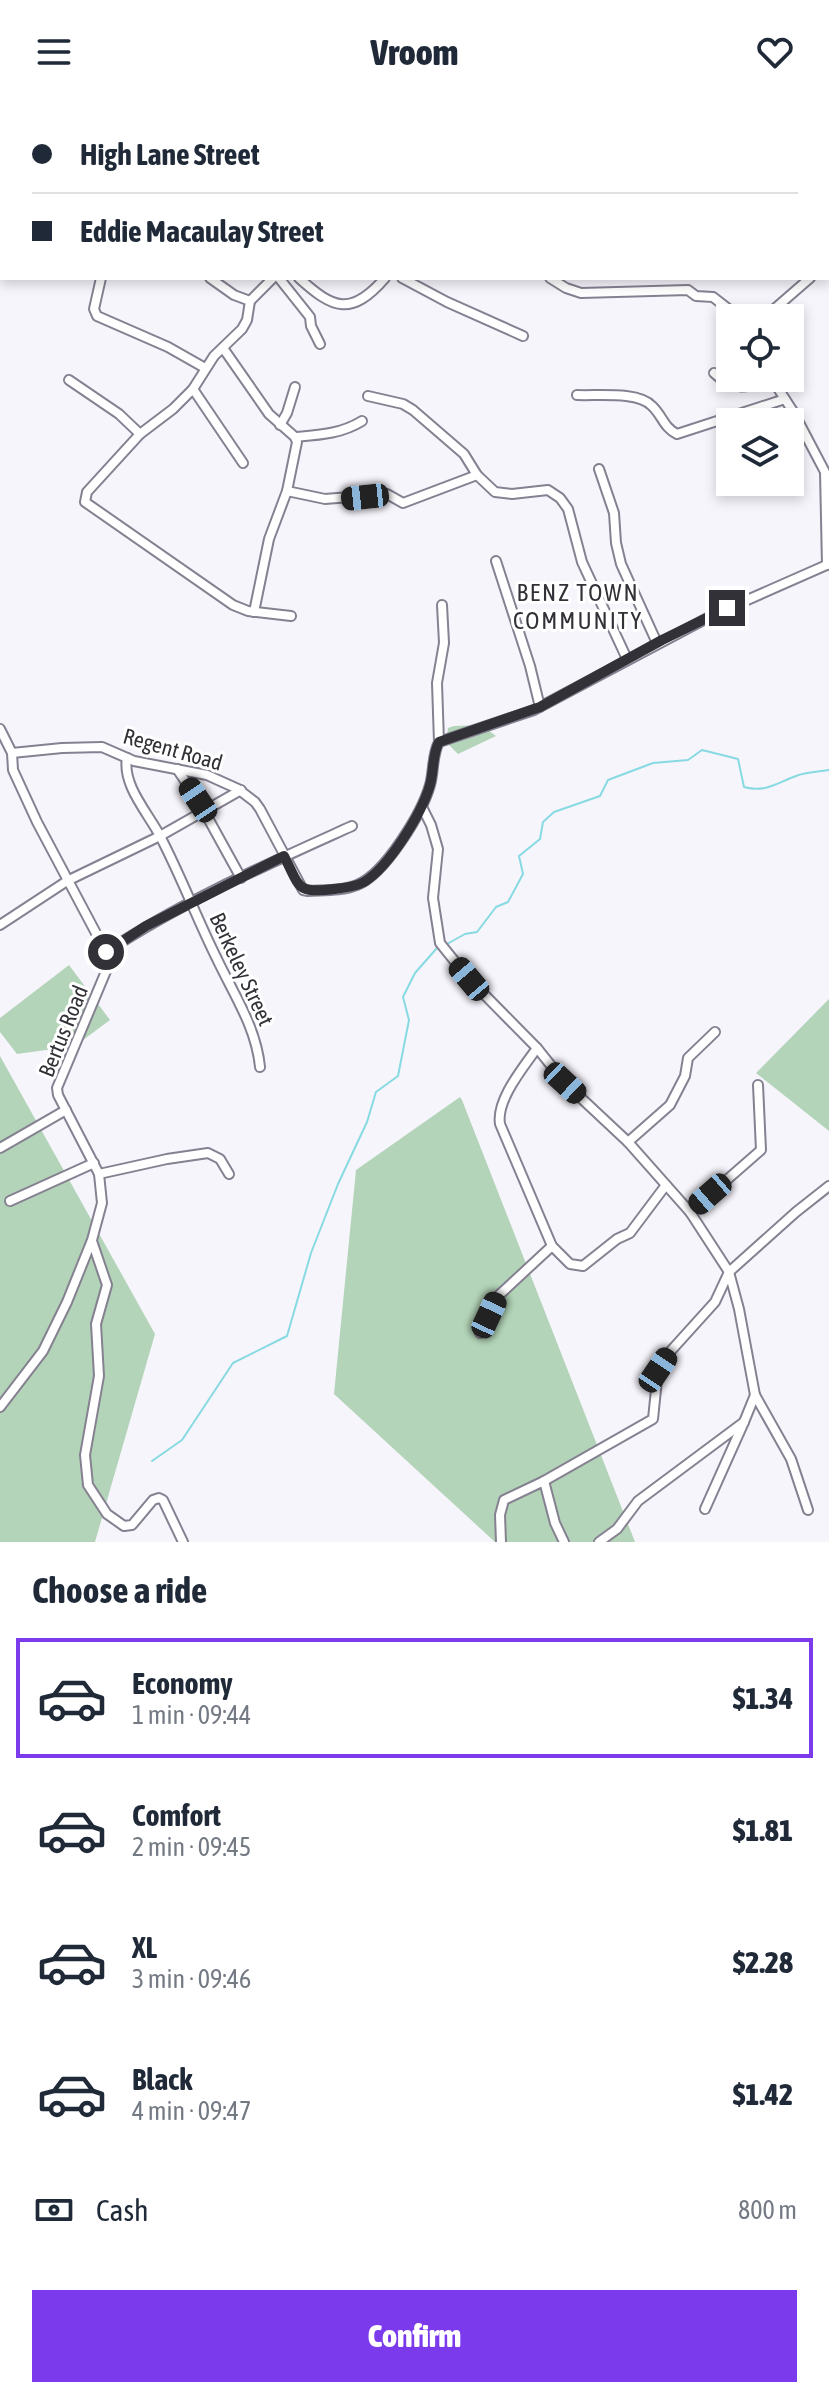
<!DOCTYPE html>
<meta charset="utf-8">
<style>
body{margin:0;font-family:"Asap Condensed",sans-serif;background:#f6f6f7;color:#1f2937;height:100vh;display:flex;flex-direction:column;font-size:30px;white-space:nowrap}
*{box-sizing:border-box;margin:0}
p{font-size:26px;color:#747a83}
.icon{flex:none;width:44px;height:44px;fill:none;stroke:currentColor;stroke-width:2;stroke-linecap:round;stroke-linejoin:round}
.map{position:relative;height:1438px;overflow:hidden}
.panel{display:flex;flex-direction:column;background:#fff;flex:1}
.panel>*{flex:none}
.hud{position:absolute;left:0px;top:0px;width:830px;height:176px;box-shadow:0 4px 12px #0003;display:grid;align-content:center;height:176px;padding:0 32px;background:#fff}
.controls{position:absolute;left:716px;top:200px;display:grid;gap:16px}
.controls a{display:grid;place-items:center;width:88px;height:88px;border-radius:0px;background:#fff;box-shadow:0 4px 12px #0003;font-size:40px}
.end{position:absolute;width:36px;height:36px;margin:-18px;border:10px solid #333138;background:#fff;box-shadow:0 0 0 4px #fff}
.from{border-radius:50%}
.car{position:absolute;width:24px;height:48px;margin:-24px -12px;border-radius:10px;box-shadow:0 0 6px 2px #0007;background:linear-gradient(#222 24%,#8ab4d8 0 40%,#222 0 76%,#8ab4d8 0 86%,#222 0)}
.hud b{display:flex;align-items:center;gap:28px;height:76px;font-size:30px}
.hud b+b{border-top:2px solid #e0e1e3}
.hud i{width:20px;height:20px;background:#1f2937}
ul{padding:0;list-style:none}
li{display:flex;align-items:center;gap:24px;height:120px;margin:0 16px 12px;padding:0 16px;border:4px solid transparent;border-radius:0px}
li div{flex:1}
li b{display:block;font-size:30px}
li em{font-style:normal;font-weight:800}
li.current{border-color:#7c3aed}
li>.icon{width:72px;height:72px;stroke-width:1.5}
h2{padding:0 32px;font-size:36px;line-height:96px}
.pay{display:flex;align-items:center;gap:20px;height:88px;padding:0 32px;font-size:30px}
.pay p{margin-inline-start:auto}
.primary-button{display:flex;gap:16px;margin-top:auto;padding:16px 32px}
.primary-button a{flex:1;height:92px;border-radius:0px;background:#7c3aed;color:#fff;font-size:32px;font-weight:800;line-height:92px;text-align:center}
header{display:flex;justify-content:space-between;align-items:center;height:104px;padding:0 32px;background:#fff;font-size:36px;font-weight:800}
.map>svg:first-child{display:block}
.green{fill:#b3d4b8}
.lines{fill:none;stroke-linecap:round;stroke-linejoin:round}
.stream{stroke:#87dae2;stroke-width:2}
.minor-casing{stroke:#858191;stroke-width:12}
.minor{stroke:#fff;stroke-width:8}
.route{stroke:#333138;stroke-width:10}
.labels{text-anchor:middle;stroke-width:6;stroke-linejoin:round;paint-order:stroke}
.street-label{font-size:22px;fill:#333138;stroke:#fff}
.neighbourhood-label{font-size:24px;letter-spacing:2px;fill:#333138;stroke:#fff}
</style>
<header><svg class="icon" aria-label="menu" viewBox="0 0 24 24"><path d="M4 6h16M4 12h16M4 18h16"/></svg>Vroom<svg class="icon" aria-label="heart" viewBox="0 0 24 24"><path d="M12 20l-8-8c-3-5 5-10 8-4 3-6 11-1 8 4z"/></svg></header>
<div class="map">
<svg width="829" height="1438" viewBox="0 0 829 1438">
<rect width="100%" height="100%" fill="#f7f5fc"/>
<!-- green -->
<g class="green">
<path d="M 481,621 L 496,632 L 458,650 L 446,638 L 448,624 L 454,622 Z"/>
<path d="M 69,861 L 110,916 L 75,942 L 17,950 L 0,928 L 0,914 Z"/>
<path d="M 829,895 L 829,1027 L 756,969 Z"/>
<path d="M 0,952 L 155,1230 L 95,1438 L 0,1438 Z"/>
<path d="M 460,993 L 462,996 L 635,1438 L 495,1438 L 334,1290 L 356,1066 Z"/>
</g>
<g class="lines">
<!-- stream -->
<g class="stream">
<path d="M 447,840 L 465,830 L 477,828 L 496,803 L 508,798 L 523,770 L 519,752 L 540,735 L 543,718 L 554,708 L 600,692 L 608,676 L 653,659 L 688,656 L 702,646 L 738,655 L 744,683 C 765,689 777,679 796,672 C 806,668 818,668 829,666"/>
<path d="M 152,1357 L 182,1336 L 233,1259 L 287,1232 L 311,1149 L 338,1080 L 367,1018 L 376,988 L 398,972 L 409,916 L 403,893 L 415,869 L 437,844"/>
</g>
<defs>
<g id="minor">
<path d="M 155,0 L 158,2"/>
<path d="M 170,0 L 171,2"/>
<path d="M 332,0 L 332,2"/>
<path d="M 801,0 L 802,2"/>
<path d="M 110,2 L 111,0"/>
<path d="M 680,2 L 680,0"/>
<path d="M 828,70 L 829,71"/>
<path d="M 0,144 L 2,143"/>
<path d="M 828,148 L 829,145"/>
<path d="M 101,174 L 94,205 L 97,212 L 168,243 L 205,264"/>
<path d="M 210,174 L 234,191 L 250,197 L 273,174"/>
<path d="M 279,174 L 310,213 L 311,222 L 320,240"/>
<path d="M 299,174 C 333,205 351,213 385,174"/>
<path d="M 402,174 L 447,198 L 523,232"/>
<path d="M 550,174 L 566,184 L 581,189 L 688,186 L 696,192 L 713,193 L 731,207 L 744,214"/>
<path d="M 250,197 L 247,216 L 242,225 L 214,252 L 193,285 L 173,305 L 140,330 L 87,388 L 85,398 L 233,501 L 248,507 L 291,512"/>
<path d="M 764,214 L 810,174"/>
<path d="M 223,244 L 269,310 L 295,333 L 297,338 L 287,387 L 269,435 L 254,508"/>
<path d="M 714,269 C 733,288 748,284 772,275 L 794,309 L 825,368 L 827,461"/>
<path d="M 69,276 L 119,310 L 140,330"/>
<path d="M 193,285 L 243,359"/>
<path d="M 577,291 C 597,292 638,287 652,302 C 662,311 664,324 677,330 L 785,295"/>
<path d="M 368,292 L 403,300 L 413,306 L 464,350 L 477,371 L 495,388 L 512,390 L 548,386 L 560,394 L 568,405 L 582,458 L 627,555"/>
<path d="M 280,321 L 287,309 L 295,283"/>
<path d="M 295,333 C 319,331 341,330 362,317"/>
<path d="M 599,365 L 614,409 L 616,439 L 621,460 L 657,539"/>
<path d="M 287,387 L 325,395 L 387,390 L 403,399 L 477,371"/>
<path d="M 496,457 L 530,562 L 540,603"/>
<path d="M 0,625 L 12,649 L 13,666 L 37,718 L 106,848 L 109,860 L 57,984 L 58,991 L 99,1070 L 102,1099 L 92,1136 L 67,1198 L 43,1247 L 0,1303"/>
<path d="M 439,638 L 437,579 L 444,539 L 442,501"/>
<path d="M 12,649 L 62,644 L 102,643 L 134,657 L 207,671 L 238,685 L 255,698 L 260,705 L 303,786 L 308,787 C 324,786 342,787 357,781 C 385,770 422,709 430,681 C 434,667 432,651 439,638 L 534,606 L 713,511 L 829,460"/>
<path d="M 127,654 C 122,681 148,709 160,732 C 181,772 197,815 217,855 C 234,891 256,923 260,963"/>
<path d="M 177,665 L 198,696 L 241,774"/>
<path d="M 422,703 L 431,721 L 438,745 L 433,794 L 440,839 L 469,875 L 537,944 L 565,979 L 628,1038 L 690,1108 L 729,1168 L 739,1205 L 755,1291 L 744,1318 L 638,1397 L 617,1425 L 599,1438"/>
<path d="M 0,821 L 67,777 L 160,732 L 241,686"/>
<path d="M 106,848 C 183,797 268,760 352,722"/>
<path d="M 537,944 C 523,964 496,996 500,1020 L 552,1142 L 570,1160 L 583,1162 L 617,1135 L 630,1129 L 666,1081"/>
<path d="M 628,1038 L 670,1001 L 685,972 L 688,954 L 715,928"/>
<path d="M 0,1044 L 66,1006"/>
<path d="M 99,1070 L 167,1055 L 208,1049 L 220,1055 L 229,1070"/>
<path d="M 10,1097 L 94,1059"/>
<path d="M 690,1108 L 761,1046 L 758,981"/>
<path d="M 92,1137 L 107,1181 L 96,1220 L 99,1272 L 85,1351 L 88,1381 L 107,1410 L 124,1422 L 132,1421 L 153,1396 L 159,1394 L 163,1396 L 183,1438"/>
<path d="M 480,1229 L 497,1193 L 552,1142"/>
<path d="M 755,1291 L 791,1355 L 808,1406"/>
<path d="M 544,1377 L 555,1419 L 564,1438"/>
<path d="M 705,1405 L 744,1318"/>
<path d="M 501,1438 L 500,1411 L 504,1396 L 544,1377 L 653,1315 L 658,1266 L 668,1250 L 715,1198 L 729,1168 L 796,1108 L 829,1082"/>
</g>
</defs>
<!-- minor casing -->
<use href="#minor" class="minor-casing"/>
<!-- minor -->
<use href="#minor" class="minor"/>
</g>
<g class="lines">
<!-- route -->
<path class="route" d="M 106,848 L 146,822 L 284,752 C 300,783 296,790 334,785 C 344,784 355,783 364,778 C 389,763 422,709 430,681 C 434,667 432,651 439,638 L 540,603 L 662,536 L 727,504"/>
</g>
<g class="labels">
<!-- street labels -->
<g class="street-label">
<text transform="translate(173 645) rotate(16)" y="8">Regent Road</text>
<text transform="translate(242 865) rotate(65)" y="8">Berkeley Street</text>
<text transform="translate(63 927) rotate(-68)" y="8">Bertus Road</text>
</g>
<!-- neighbourhood labels -->
<g class="neighbourhood-label">
<text x="578" y="497">BENZ TOWN<tspan x="578" dy="28">COMMUNITY</tspan></text>
</g>
</g>
</svg>
<div class="controls">
<a><svg class="icon" aria-label="locate" viewBox="0 0 24 24"><circle cx="12" cy="12" r="6"/><path d="M12 2v4M12 18v4M2 12h4M18 12h4"/></svg></a>
<a><svg class="icon" aria-label="layers" viewBox="0 0 24 24"><path d="M12 4l9 5-9 5-9-5zM3 14l9 5 9-5"/></svg></a>
</div>
<i class="end from" style="left:106px;top:848px"></i>
<i class="end" style="left:727px;top:504px"></i>
<i class="car" style="left:365px;top:393px;rotate:264deg"></i>
<i class="car" style="left:198px;top:696px;rotate:326deg"></i>
<i class="car" style="left:469px;top:875px;rotate:320deg"></i>
<i class="car" style="left:565px;top:979px;rotate:133deg"></i>
<i class="car" style="left:710px;top:1090px;rotate:229deg"></i>
<i class="car" style="left:489px;top:1211px;rotate:25deg"></i>
<i class="car" style="left:658px;top:1266px;rotate:34deg"></i>
<div class="hud">
<b><i class="from"></i>High Lane Street</b>
<b><i></i>Eddie Macaulay Street</b>
</div>
</div>
<section class="panel">
<h2>Choose a ride</h2>
<ul>
<li class="current"><svg class="icon" aria-label="car" viewBox="0 0 24 24"><path d="M5 17H2v-5l4-1 3-4h7l3 4 3 1v5h-3M9 17h6M6 11h13"/><circle cx="7" cy="17" r="2"/><circle cx="17" cy="17" r="2"/></svg><div><b>Economy</b><p>1 min · 09:44</p></div><em>$1.34</em></li>
<li><svg class="icon" aria-label="car" viewBox="0 0 24 24"><path d="M5 17H2v-5l4-1 3-4h7l3 4 3 1v5h-3M9 17h6M6 11h13"/><circle cx="7" cy="17" r="2"/><circle cx="17" cy="17" r="2"/></svg><div><b>Comfort</b><p>2 min · 09:45</p></div><em>$1.81</em></li>
<li><svg class="icon" aria-label="car" viewBox="0 0 24 24"><path d="M5 17H2v-5l4-1 3-4h7l3 4 3 1v5h-3M9 17h6M6 11h13"/><circle cx="7" cy="17" r="2"/><circle cx="17" cy="17" r="2"/></svg><div><b>XL</b><p>3 min · 09:46</p></div><em>$2.28</em></li>
<li><svg class="icon" aria-label="car" viewBox="0 0 24 24"><path d="M5 17H2v-5l4-1 3-4h7l3 4 3 1v5h-3M9 17h6M6 11h13"/><circle cx="7" cy="17" r="2"/><circle cx="17" cy="17" r="2"/></svg><div><b>Black</b><p>4 min · 09:47</p></div><em>$1.42</em></li>
</ul>
<div class="pay"><svg class="icon" aria-label="cash" viewBox="0 0 24 24"><path d="M3 7h18v10H3z"/><circle cx="12" cy="12" r="2"/></svg>Cash<p>800 m</p></div>
<div class="primary-button"><a>Confirm</a></div>
</section>
